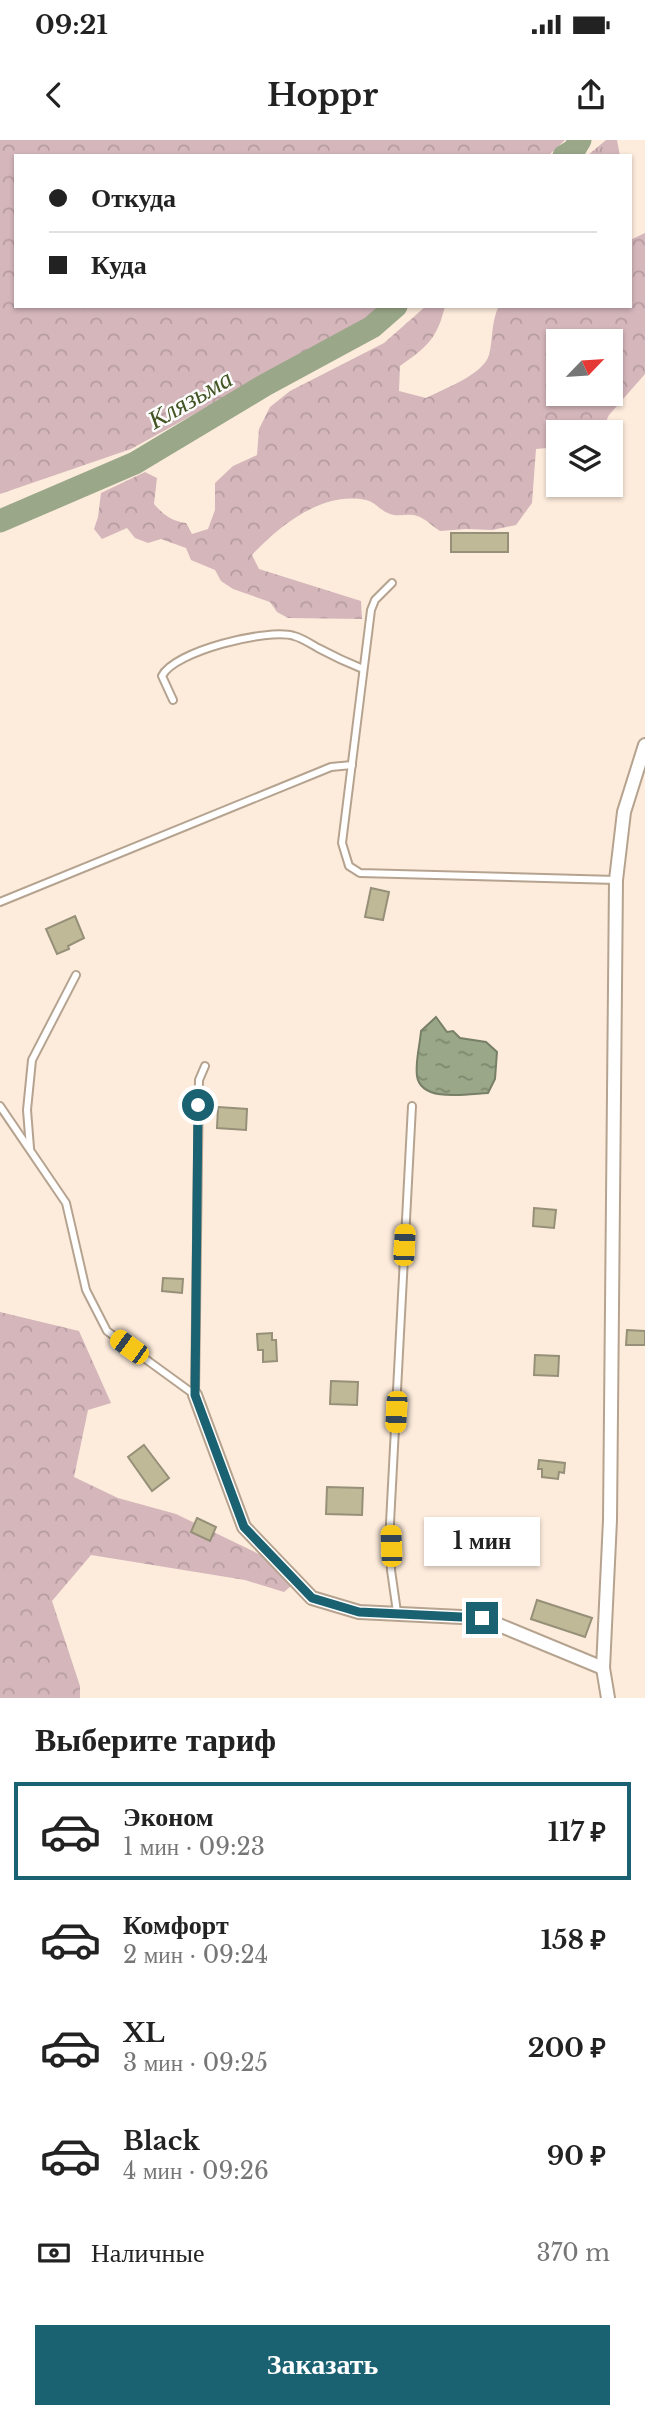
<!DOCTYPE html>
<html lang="ru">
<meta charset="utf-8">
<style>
body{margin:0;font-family:"Libre Baskerville",serif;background:#f2f2f2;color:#222;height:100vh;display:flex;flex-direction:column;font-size:26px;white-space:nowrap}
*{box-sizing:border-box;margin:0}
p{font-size:23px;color:#767676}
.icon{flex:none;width:38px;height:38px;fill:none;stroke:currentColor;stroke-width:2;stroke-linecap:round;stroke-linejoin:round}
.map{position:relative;height:1558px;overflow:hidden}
.side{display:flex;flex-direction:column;background:#fff;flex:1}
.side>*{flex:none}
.hud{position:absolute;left:14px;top:14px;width:618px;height:154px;border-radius:0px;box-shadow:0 2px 5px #0004;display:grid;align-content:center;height:154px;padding:0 35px;background:#fff}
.needle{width:46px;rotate:65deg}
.buttons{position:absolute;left:546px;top:189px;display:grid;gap:14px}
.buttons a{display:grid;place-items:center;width:77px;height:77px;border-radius:0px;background:#fff;box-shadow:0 2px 5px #0004;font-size:35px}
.end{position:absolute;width:32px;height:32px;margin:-16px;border:9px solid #1a6271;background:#fff;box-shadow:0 0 0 4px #fff}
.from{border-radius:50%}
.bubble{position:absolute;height:49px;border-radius:0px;background:#fff;box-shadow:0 2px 5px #0004;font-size:23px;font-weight:800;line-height:49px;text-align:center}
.car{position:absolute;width:21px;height:42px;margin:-21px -10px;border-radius:9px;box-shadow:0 0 5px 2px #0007;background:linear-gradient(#f5c518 24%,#345 0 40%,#f5c518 0 76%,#345 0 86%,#f5c518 0)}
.hud b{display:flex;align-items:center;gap:24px;height:66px;font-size:26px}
.hud b+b{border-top:2px solid #e0e0e0}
.hud i{width:18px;height:18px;background:#222}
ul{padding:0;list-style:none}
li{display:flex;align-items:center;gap:21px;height:98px;margin:0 14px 10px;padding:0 21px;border:4px solid transparent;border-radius:0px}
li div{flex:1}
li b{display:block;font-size:26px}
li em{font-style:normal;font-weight:800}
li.on{border-color:#1a6271}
li>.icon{width:63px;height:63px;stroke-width:1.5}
h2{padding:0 35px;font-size:32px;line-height:84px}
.pay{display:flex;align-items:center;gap:18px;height:77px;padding:0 35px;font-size:26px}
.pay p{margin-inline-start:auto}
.action{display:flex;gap:14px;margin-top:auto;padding:14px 35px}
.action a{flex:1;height:80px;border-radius:0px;background:#1a6271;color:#fff;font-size:28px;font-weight:800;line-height:80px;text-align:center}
.status{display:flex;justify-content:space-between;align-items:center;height:49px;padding:0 35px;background:#fff;direction:ltr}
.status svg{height:19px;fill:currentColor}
header{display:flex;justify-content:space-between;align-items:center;height:91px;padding:0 35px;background:#fff;font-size:32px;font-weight:800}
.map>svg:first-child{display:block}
.grass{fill:url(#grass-tufts)}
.forest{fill:url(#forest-crowns);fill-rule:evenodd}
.water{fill:url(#water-ripples);stroke:#787f67;stroke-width:2}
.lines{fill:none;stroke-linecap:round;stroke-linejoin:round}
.river{stroke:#9aa788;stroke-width:23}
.building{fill:#c0b998;stroke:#969078;stroke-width:2}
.service-casing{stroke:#b6a38f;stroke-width:10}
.minor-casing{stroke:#b6a38f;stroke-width:16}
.service{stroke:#fff;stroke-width:6}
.minor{stroke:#fff;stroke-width:12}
.route{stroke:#1a6271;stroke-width:9}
.labels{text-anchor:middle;stroke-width:5;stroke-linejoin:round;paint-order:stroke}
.water-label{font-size:26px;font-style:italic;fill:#445525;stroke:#fcfcfc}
</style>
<div class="status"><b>09:21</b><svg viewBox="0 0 49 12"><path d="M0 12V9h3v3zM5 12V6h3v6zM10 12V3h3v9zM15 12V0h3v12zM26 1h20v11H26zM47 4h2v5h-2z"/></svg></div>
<header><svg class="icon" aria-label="back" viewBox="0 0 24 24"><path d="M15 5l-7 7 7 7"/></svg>Hoppr<svg class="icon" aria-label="share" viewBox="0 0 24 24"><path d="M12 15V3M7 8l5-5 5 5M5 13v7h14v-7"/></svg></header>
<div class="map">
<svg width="645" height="1558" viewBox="0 0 645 1558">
<defs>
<pattern id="grass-tufts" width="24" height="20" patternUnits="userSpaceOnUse" patternTransform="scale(1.75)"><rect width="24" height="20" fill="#d4b6bb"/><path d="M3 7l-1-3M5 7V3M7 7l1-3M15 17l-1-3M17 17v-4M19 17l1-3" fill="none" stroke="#b69ca0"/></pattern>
<pattern id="forest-crowns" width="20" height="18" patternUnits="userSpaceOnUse" patternTransform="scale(1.75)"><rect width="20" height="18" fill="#d4b6bb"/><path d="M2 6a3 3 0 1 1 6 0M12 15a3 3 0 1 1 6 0" fill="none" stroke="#b69ca0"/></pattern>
<pattern id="water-ripples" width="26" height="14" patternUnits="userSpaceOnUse" patternTransform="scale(1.75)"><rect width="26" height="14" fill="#9aa788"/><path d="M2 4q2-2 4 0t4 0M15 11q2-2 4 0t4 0" fill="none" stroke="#7e886e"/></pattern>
</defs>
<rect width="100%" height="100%" fill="#fdecdc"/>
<!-- grass -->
<path class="grass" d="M 606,0 L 617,0 L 620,16 L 587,16 Z"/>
<!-- forest -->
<g class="forest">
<path d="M 0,0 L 565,0 L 548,16 L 16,16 L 16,166 L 385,166 L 376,174 L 131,309 L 0,354 Z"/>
<path d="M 645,93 L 645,234 L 609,275 L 601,292 L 558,292 L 558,307 L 536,309 L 532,363 L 516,385 L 492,390 L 466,389 L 440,391 C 433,387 425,378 417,376 C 409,373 398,377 390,374 C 381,371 375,362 366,360 C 322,351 279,386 252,415 L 259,429 L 361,461 L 362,479 L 288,478 L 277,472 L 270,462 L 233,449 L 221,441 L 215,430 L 191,420 L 186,408 L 161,399 L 148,403 L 135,398 L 127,388 L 102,399 L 94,389 L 98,377 L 101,353 L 145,332 L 157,338 L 154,364 C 164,375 171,381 186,383 L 192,394 L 208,389 L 215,370 L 215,343 L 233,326 L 257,315 L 259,289 L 270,267 L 290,251 L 384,203 L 426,166 L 445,166 C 437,199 427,207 400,226 L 399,251 L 426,258 C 443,249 483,235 489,215 C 493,199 491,181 499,166 L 630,166 L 630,100 ZM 611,201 L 611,254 L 558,254 L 558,201 Z"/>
<path d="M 0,1172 L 79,1191 L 111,1263 L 88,1270 L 74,1337 L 118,1358 L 176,1374 L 263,1416 L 291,1446 L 284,1452 L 245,1440 L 91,1415 L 52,1461 L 80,1546 L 80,1558 L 0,1558 Z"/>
</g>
<!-- water -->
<path class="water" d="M 436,877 L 447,892 L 453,891 L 460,898 L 486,902 L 497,912 L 495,939 L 488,953 C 468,954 421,963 417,936 C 415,922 420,905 421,891 Z"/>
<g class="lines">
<!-- river -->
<g class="river">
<path d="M 564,16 L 574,10 L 580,0"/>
<path d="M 0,381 L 135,323 L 265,245 L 372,187 L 396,166"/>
</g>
</g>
<!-- building -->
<g class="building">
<rect x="451" y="393" width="57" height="19"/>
<path d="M 371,748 L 389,752 L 383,780 L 365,777 Z"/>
<path d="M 75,776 L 84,798 L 68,806 L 69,809 L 57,814 L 46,789 Z"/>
<path d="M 218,967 L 247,969 L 246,990 L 217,988 Z"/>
<path d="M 534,1068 L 556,1070 L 554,1088 L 533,1086 Z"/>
<path d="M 163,1138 L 183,1139 L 182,1153 L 162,1151 Z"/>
<path d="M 627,1190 L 645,1191 L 645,1205 L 626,1205 Z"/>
<path d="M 272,1193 L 272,1200 L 276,1200 L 277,1221 L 263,1222 L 263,1210 L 258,1210 L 257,1194 Z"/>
<path d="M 535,1215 L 559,1216 L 558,1236 L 534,1235 Z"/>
<path d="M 331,1241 L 358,1242 L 357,1265 L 330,1264 Z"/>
<path d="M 144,1305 L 169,1338 L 152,1351 L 128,1317 Z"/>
<path d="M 539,1320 L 565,1323 L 564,1333 L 559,1332 L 558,1339 L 542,1337 L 542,1329 L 538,1329 Z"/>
<path d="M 327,1347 L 363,1348 L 362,1375 L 326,1374 Z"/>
<path d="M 197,1378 L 216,1387 L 210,1401 L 191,1392 Z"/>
<path d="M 537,1460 L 592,1478 L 585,1497 L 531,1479 Z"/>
</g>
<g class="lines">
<defs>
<g id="service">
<path d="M 392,443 L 375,460 L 371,470 L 342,703 L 349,726 L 360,733 L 616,740"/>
<path d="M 173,560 L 162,536 C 174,511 268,488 294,496 C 302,498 311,504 318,508 C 333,516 348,523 363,529"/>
<path d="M 0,762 L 331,627 L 352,625"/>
<path d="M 0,966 L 66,1063 L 86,1150 L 107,1191 L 195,1255"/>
<path d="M 30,1008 L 27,970 L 32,920 L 76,835"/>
<path d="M 195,1255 L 199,940 L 205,926"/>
<path d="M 397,1472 L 391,1430 L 390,1383 L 412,966"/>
</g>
<g id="minor">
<path d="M 195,1255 L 244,1387 L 312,1458 L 359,1472 L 482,1478 L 603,1528"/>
<path d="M 608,1558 L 603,1528 L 610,1380 L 616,740 L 624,672 L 645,605"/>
</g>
</defs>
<!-- service casing -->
<use href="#service" class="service-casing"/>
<!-- minor casing -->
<use href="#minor" class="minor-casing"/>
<!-- service -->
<use href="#service" class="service"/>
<!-- minor -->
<use href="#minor" class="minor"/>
</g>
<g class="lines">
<!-- route -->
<path class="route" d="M 198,965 L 195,1255 L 244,1387 L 312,1458 L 359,1472 L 482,1478"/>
</g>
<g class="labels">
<!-- water labels -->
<g class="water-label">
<text transform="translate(190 259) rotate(-30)" y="9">Клязьма</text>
</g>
</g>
</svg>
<div class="buttons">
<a><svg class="needle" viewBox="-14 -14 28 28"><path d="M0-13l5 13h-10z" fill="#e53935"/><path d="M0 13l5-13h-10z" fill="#767676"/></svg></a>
<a><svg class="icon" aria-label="layers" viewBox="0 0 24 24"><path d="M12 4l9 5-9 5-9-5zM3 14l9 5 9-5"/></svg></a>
</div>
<i class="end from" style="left:198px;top:965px"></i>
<i class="end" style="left:482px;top:1478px"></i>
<div class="bubble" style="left:424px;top:1377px;width:116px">1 мин</div>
<i class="car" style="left:404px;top:1105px;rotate:3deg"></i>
<i class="car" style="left:129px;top:1207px;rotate:306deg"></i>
<i class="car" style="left:396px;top:1272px;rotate:183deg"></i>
<i class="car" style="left:391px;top:1406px;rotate:358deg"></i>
<div class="hud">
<b><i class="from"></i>Откуда</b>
<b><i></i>Куда</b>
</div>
</div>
<section class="side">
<h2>Выберите тариф</h2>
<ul>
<li class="on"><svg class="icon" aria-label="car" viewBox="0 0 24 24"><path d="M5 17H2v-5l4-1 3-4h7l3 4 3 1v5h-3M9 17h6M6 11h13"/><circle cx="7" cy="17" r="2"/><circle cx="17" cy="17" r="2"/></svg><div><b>Эконом</b><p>1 мин · 09:23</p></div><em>117 ₽</em></li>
<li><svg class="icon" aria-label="car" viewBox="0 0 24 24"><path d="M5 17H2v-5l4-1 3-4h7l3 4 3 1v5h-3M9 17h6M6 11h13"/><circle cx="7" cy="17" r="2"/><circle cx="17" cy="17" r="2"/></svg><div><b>Комфорт</b><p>2 мин · 09:24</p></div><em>158 ₽</em></li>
<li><svg class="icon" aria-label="car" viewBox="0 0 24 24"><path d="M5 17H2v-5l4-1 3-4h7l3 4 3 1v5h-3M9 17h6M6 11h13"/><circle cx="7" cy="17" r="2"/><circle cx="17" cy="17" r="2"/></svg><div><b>XL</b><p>3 мин · 09:25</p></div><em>200 ₽</em></li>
<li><svg class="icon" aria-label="car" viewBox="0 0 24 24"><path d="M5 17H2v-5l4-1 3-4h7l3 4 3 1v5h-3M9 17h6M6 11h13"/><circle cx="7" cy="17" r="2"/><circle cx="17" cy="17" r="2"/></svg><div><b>Black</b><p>4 мин · 09:26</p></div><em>90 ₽</em></li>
</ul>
<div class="pay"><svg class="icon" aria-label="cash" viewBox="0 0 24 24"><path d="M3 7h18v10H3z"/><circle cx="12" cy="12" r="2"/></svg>Наличные<p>370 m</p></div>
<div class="action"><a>Заказать</a></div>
</section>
